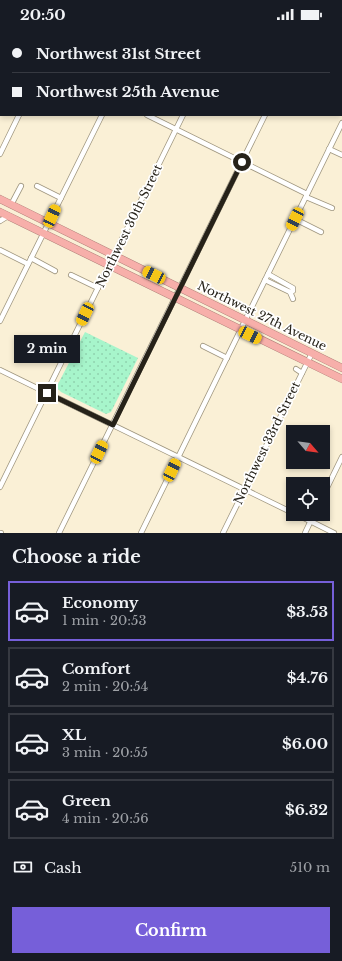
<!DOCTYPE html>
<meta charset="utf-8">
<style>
body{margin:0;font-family:"Libre Baskerville",serif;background:#242831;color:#f1f3f6;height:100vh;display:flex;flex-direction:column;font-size:15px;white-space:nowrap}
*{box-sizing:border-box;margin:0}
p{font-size:13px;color:#9ea1a6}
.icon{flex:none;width:22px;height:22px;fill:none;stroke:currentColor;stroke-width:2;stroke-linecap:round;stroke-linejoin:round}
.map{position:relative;height:505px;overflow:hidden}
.drawer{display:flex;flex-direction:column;background:#171b24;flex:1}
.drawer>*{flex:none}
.top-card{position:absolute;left:0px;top:0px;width:342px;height:88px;box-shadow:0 2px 6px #0003;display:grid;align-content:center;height:88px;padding:0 12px;background:#171b24}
.needle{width:26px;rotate:118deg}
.controls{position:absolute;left:286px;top:397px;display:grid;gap:8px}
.controls a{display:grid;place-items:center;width:44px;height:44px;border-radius:0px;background:#171b24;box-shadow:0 2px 6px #0003;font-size:20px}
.end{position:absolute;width:18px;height:18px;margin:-9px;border:5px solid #262219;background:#fff;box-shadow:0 0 0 2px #fff}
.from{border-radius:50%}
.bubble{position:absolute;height:28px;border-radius:0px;background:#171b24;box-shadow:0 2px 6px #0003;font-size:13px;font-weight:800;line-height:28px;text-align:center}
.car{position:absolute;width:12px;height:24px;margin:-12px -6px;border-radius:5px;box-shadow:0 0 3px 1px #0007;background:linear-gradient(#f5c518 24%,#345 0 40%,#f5c518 0 76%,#345 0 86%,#f5c518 0)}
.top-card b{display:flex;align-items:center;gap:14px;height:38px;font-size:15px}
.top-card b+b{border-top:1px solid #363941}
.top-card i{width:10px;height:10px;background:#f1f3f6}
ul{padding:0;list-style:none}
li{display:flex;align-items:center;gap:12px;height:60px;margin:0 8px 6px;padding:0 4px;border:2px solid #363941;border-radius:0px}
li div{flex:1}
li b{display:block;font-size:15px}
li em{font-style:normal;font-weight:800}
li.current{border-color:#765fd9}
li>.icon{width:36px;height:36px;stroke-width:1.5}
h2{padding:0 12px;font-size:18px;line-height:48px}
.pay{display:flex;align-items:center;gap:10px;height:44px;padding:0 12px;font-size:15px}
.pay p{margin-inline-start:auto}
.cta{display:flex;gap:8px;margin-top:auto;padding:8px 12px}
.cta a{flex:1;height:46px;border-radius:0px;background:#765fd9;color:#fff;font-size:16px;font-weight:800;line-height:46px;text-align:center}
.status{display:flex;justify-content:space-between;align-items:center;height:28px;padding:0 20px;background:#171b24;direction:ltr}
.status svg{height:11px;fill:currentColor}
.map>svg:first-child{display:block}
.green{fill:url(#green-dots)}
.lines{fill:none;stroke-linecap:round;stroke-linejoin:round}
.minor-casing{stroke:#9f967f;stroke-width:6}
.highway-casing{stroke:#ae7e77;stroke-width:8}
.minor{stroke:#fff;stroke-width:4.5}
.highway{stroke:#f7afaa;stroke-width:7}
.route{stroke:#262219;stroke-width:5}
.labels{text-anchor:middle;stroke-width:3.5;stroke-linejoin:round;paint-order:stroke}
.street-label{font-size:12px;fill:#262219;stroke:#fff}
</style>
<div class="status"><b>20:50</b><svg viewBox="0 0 49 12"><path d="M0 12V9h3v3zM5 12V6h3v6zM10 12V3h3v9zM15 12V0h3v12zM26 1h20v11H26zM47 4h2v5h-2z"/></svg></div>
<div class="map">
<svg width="342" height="505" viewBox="0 0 342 505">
<defs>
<pattern id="green-dots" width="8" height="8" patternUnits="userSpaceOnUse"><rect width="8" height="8" fill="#a7f5cb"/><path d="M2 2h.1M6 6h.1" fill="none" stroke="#90d2ae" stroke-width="1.8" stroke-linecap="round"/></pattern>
</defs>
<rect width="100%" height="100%" fill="#faf0d6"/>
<!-- green -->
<path class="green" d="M 85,304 L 138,330 L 111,384 L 106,386 L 61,364 L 58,361 L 58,356 Z"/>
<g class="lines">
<defs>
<g id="minor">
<path d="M 301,0 L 303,1"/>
<path d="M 62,1 L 62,0"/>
<path d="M 144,1 L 145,0"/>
<path d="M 226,1 L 226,0"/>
<path d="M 308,1 L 308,0"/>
<path d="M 0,14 L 1,14"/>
<path d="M 341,19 L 342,20"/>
<path d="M 147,87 L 307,166"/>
<path d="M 329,121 L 342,127"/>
<path d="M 0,126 L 19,87"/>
<path d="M 37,158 L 61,170"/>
<path d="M 306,169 L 332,180"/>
<path d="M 11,177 L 21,158"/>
<path d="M 295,191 L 321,204"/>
<path d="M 0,193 L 8,188"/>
<path d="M 0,222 L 28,236"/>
<path d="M 31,230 L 55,243"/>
<path d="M 268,246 L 293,260 L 293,263 L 290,264"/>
<path d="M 71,247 L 98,260"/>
<path d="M 265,252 L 290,264 L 293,271"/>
<path d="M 0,293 L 102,87"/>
<path d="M 203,318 L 227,330"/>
<path d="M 296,341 L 302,345"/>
<path d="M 0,342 L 293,485"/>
<path d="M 0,459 L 183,87"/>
<path d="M 323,468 L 342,429"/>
<path d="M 296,486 L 334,505"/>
<path d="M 0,505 L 1,505"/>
<path d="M 59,505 L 265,87"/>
<path d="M 141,505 L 342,95"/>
<path d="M 223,505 L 312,325"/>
<path d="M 305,505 L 314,486"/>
</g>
<g id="highway">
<path d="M 0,171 L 342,340"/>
<path d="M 0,184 L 342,351"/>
</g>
</defs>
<!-- minor casing -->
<use href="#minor" class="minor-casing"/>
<!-- highway casing -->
<use href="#highway" class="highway-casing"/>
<!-- minor -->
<use href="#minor" class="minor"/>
<!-- highway -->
<use href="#highway" class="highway"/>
</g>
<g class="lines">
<!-- route -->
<path class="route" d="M 47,365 L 113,397 L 242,134"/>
</g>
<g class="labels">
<!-- street labels -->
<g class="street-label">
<text transform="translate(129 198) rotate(-64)" y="4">Northwest 30th Street</text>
<text transform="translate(262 288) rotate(26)" y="4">Northwest 27th Avenue</text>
<text transform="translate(267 415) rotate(-64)" y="4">Northwest 33rd Street</text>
</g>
</g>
</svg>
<div class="controls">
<a><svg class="needle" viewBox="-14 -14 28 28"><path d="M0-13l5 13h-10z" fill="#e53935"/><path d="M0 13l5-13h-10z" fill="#9ea1a6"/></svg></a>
<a><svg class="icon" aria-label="locate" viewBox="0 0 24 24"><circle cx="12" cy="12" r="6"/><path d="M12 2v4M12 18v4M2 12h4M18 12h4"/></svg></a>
</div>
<i class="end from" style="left:242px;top:134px"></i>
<i class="end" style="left:47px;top:365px"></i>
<div class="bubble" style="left:14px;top:307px;width:66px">2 min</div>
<i class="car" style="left:52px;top:188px;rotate:25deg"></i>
<i class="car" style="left:295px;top:191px;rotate:206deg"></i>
<i class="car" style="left:154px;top:247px;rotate:296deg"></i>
<i class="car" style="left:85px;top:286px;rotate:206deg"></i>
<i class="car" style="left:250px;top:307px;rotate:116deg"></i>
<i class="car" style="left:99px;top:424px;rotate:26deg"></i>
<i class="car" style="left:172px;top:442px;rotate:26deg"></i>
<div class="top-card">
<b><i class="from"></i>Northwest 31st Street</b>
<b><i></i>Northwest 25th Avenue</b>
</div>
</div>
<section class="drawer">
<h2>Choose a ride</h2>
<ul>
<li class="current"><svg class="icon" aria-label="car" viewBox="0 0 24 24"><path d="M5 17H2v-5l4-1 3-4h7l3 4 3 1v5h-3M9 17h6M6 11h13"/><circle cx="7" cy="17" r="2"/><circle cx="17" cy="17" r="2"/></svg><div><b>Economy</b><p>1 min · 20:53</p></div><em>$3.53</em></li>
<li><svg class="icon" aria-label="car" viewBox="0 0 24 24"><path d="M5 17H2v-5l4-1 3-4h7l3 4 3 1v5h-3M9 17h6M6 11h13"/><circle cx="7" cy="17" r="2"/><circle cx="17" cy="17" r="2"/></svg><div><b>Comfort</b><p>2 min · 20:54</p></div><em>$4.76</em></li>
<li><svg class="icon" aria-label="car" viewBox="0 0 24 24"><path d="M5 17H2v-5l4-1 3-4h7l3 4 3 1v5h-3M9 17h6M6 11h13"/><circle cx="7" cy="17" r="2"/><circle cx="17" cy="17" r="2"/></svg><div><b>XL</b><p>3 min · 20:55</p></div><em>$6.00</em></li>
<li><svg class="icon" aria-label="car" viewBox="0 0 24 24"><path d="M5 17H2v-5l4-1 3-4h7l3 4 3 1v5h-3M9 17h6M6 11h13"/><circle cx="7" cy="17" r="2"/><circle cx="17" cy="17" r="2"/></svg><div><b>Green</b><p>4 min · 20:56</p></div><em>$6.32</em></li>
</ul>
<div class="pay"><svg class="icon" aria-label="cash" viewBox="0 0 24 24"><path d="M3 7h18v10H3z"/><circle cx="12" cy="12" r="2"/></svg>Cash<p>510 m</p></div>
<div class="cta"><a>Confirm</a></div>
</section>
